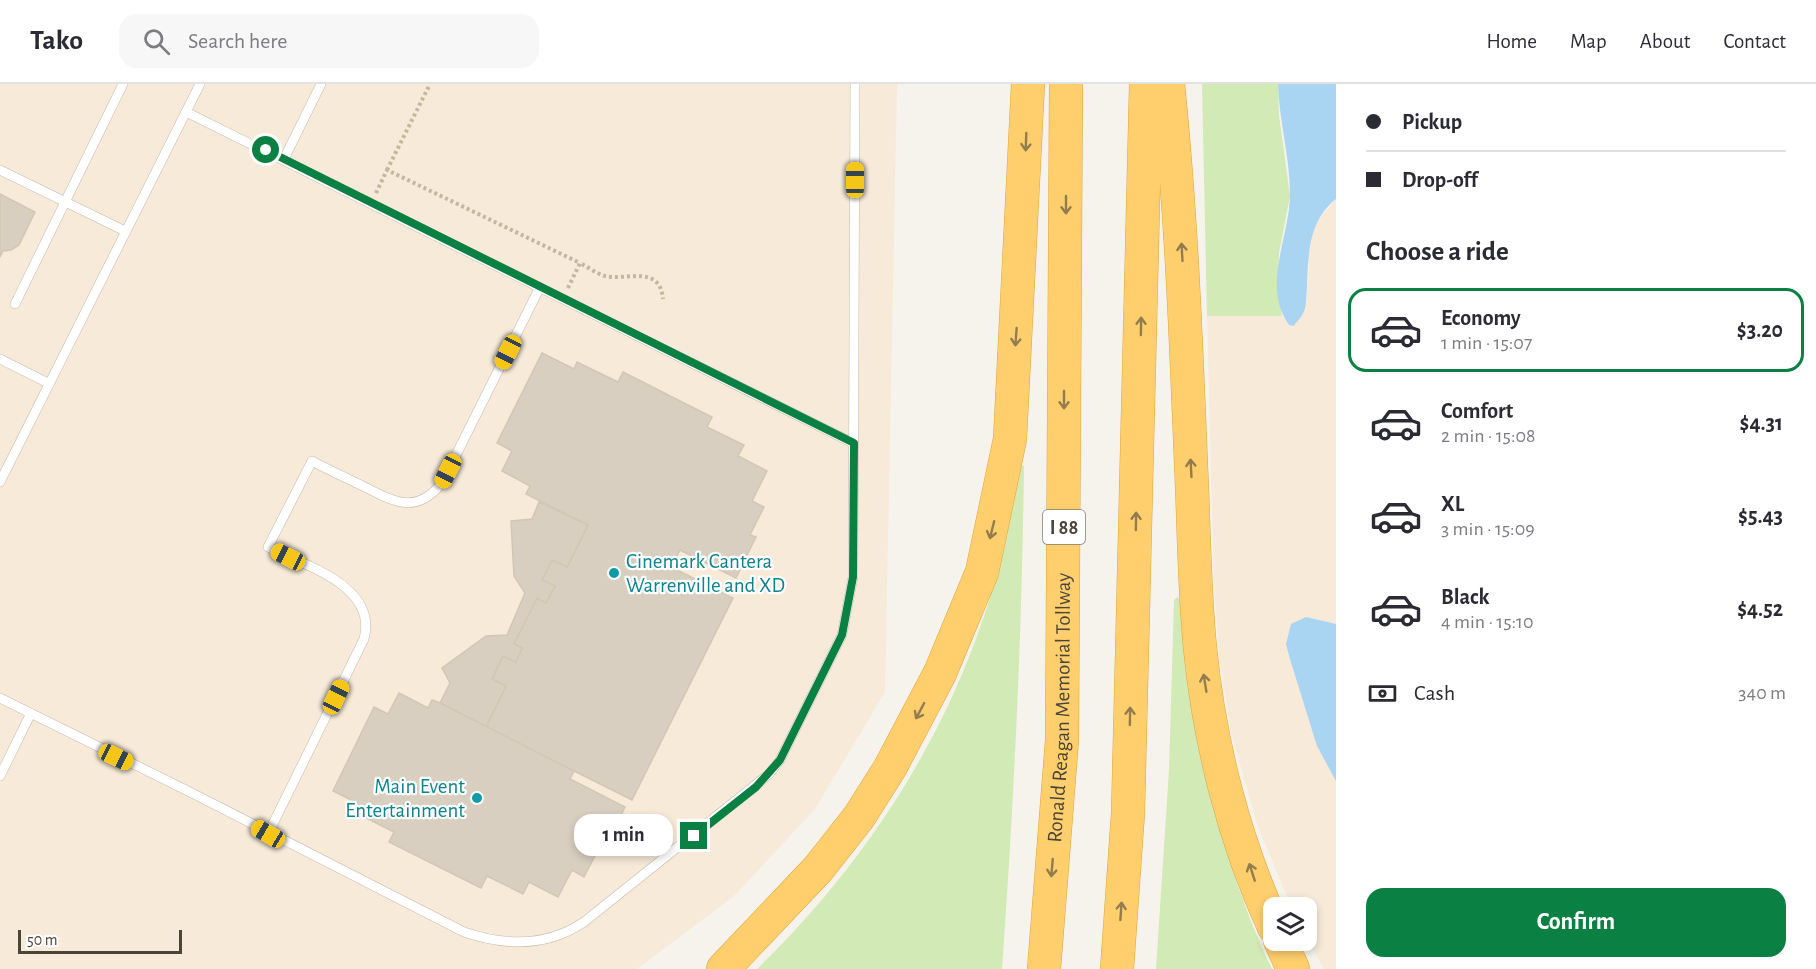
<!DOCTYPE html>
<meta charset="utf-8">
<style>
body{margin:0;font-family:"Alegreya Sans",sans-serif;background:#f7f7f7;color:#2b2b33;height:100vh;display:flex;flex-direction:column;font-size:22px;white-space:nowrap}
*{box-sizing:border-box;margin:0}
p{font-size:20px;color:#7c7c81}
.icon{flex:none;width:33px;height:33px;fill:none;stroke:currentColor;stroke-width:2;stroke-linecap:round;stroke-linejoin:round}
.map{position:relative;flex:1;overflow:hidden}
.panel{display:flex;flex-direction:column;background:#fff;width:480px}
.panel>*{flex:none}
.top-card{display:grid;align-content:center;height:132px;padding:0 30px;background:#fff}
.buttons{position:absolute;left:1263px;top:813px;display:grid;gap:12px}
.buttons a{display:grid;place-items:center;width:54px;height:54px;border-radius:12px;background:#fff;box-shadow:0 3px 9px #0003;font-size:30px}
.scale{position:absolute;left:18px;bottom:15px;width:164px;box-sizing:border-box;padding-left:6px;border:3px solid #4b4439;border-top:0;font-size:16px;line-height:21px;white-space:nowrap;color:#4b4439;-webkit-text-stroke:4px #fff;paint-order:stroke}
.end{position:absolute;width:27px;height:27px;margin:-14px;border:8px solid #0b8043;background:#fff;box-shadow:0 0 0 3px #fff}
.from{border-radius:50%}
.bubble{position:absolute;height:42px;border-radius:18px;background:#fff;box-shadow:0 3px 9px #0003;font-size:20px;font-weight:600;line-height:42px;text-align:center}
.car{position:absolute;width:18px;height:36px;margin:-18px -9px;border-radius:8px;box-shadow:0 0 4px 2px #0007;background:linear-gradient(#f5c518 24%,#345 0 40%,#f5c518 0 76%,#345 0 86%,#f5c518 0)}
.top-card b{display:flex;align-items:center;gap:21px;height:57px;font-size:22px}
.top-card b+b{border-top:2px solid #e1e1e2}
.top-card i{width:15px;height:15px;background:#2b2b33}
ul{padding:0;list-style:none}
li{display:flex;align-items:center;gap:18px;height:84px;margin:0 12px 9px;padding:0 18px;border:3px solid transparent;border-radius:18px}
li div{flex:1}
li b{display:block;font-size:22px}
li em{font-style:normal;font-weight:600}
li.current{border-color:#0b8043}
li>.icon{width:54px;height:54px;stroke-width:1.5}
h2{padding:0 30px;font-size:27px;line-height:72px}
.pay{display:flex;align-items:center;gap:15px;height:66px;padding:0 30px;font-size:22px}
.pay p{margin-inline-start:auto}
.primary-button{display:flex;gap:12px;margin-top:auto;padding:12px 30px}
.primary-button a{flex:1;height:69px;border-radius:18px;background:#0b8043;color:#fff;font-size:24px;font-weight:600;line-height:69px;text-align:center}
header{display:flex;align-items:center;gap:36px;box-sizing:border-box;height:84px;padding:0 30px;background:#fff;border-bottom:2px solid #e1e1e2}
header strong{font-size:28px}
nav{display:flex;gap:33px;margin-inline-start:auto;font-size:21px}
.search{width:420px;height:54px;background:#f7f7f7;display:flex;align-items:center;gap:15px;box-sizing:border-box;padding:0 21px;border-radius:18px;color:#7c7c81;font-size:22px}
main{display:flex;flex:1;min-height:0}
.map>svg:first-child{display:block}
.commercial{fill:#f7ead8}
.green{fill:#d2eab5}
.water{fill:#a9d4f2}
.building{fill:#d8cfc1;stroke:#d3c7b4;stroke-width:1.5}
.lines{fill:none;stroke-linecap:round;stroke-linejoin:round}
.lane-casing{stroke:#c2bbae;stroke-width:10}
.highway-casing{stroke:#e0a43c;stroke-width:34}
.path{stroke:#c4b79f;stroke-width:4;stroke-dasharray:3 3;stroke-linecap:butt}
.lane{stroke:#fff;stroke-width:9}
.highway{stroke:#ffcf6e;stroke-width:33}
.oneway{stroke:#937c4e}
.route{stroke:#0b8043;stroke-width:8}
.culture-dot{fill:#0f9aa8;stroke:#fff;stroke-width:2}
.labels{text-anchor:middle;stroke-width:4.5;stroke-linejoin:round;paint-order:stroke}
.shield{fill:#fff;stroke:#817c74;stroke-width:1.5}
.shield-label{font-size:20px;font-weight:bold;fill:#4b4439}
.culture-label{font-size:21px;fill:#0d838f;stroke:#fff;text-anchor:start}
.street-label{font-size:21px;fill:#4b4439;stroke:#fff}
</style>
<header>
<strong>Tako</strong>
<div class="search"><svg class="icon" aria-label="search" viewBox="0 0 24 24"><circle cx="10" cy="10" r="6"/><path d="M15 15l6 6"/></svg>Search here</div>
<nav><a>Home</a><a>Map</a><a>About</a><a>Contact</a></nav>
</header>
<main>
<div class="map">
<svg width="1336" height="885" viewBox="0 0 1336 885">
<rect width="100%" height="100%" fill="#f6f3ec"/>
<!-- commercial -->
<g class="commercial">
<path d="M 0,0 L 897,0 L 885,608 L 815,725 L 733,813 L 637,885 L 0,885 Z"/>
<path d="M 1336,115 L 1336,885 L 1324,885 L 1307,855 L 1306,824 L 1291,823 L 1256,737 L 1231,648 L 1219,572 L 1214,499 L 1207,232 L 1282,232 L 1289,241 L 1294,241 L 1302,231 L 1307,215 L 1309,181 L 1307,174 L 1312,151 L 1319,135 Z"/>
</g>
<!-- green -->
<g class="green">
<path d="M 1202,0 L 1278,0 L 1279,31 L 1290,112 L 1279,169 L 1278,208 L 1282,232 L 1207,232 Z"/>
<path d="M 1021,381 L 1024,382 C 1022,550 1014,717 1002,885 L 757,885 C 859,786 939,667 984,532 C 1001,483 1010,432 1021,381 Z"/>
<path d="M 1177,513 L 1180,516 C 1199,646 1214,765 1272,885 L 1156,885 L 1169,686 L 1174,516 Z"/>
</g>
<!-- water -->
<g class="water">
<path d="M 1278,0 L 1336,0 L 1336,115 C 1308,137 1308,172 1307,204 C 1306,212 1307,224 1302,231 C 1301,234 1296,238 1294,242 L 1289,241 C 1261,202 1290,153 1290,110 C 1290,73 1279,37 1278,0 Z"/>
<path d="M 1306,533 L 1336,540 L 1336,697 L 1317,662 L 1290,575 L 1286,560 L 1291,540 Z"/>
</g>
<!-- building -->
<g class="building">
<path d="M 0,110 L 35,128 L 19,161 L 11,166 L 3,167 L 0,173 Z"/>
<path d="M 542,269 L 574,285 L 577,278 L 618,298 L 623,288 L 712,333 L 707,343 L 744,361 L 738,372 L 767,387 L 752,417 L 764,423 L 750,451 L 756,453 L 736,494 L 680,466 L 671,483 L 733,514 L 632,716 L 486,643 L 506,602 L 492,595 L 503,572 L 516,578 L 522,564 L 514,560 L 537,514 L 546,519 L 555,502 L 542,496 L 552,476 L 567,483 L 588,441 L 526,410 L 530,402 L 502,387 L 512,367 L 497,359 Z"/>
<path d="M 539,418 L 588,441 L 567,483 L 552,476 L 542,496 L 555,502 L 546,519 L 537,514 L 514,560 L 522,564 L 516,578 L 503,572 L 492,595 L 506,602 L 486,643 L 440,619 L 450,599 L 442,584 L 486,552 L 507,551 L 525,509 L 514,492 L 511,437 L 532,435 Z"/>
<path d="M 399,609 L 428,624 L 432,616 L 440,619 L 574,687 L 570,695 L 625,723 L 602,768 L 598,766 L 584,793 L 572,786 L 558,813 L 529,798 L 523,810 L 487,792 L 481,804 L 389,758 L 394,748 L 356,729 L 361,721 L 333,707 L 374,623 L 388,630 Z"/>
</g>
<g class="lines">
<defs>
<g id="lane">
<path d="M 186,28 L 853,359"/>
<path d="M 284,75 L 321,0"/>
<path d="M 0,86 L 125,147"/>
<path d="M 15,220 L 123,0"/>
<path d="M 0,275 L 48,299"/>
<path d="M 0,398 L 200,0"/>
<path d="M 0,614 L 190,708 L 464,848 C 505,862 547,863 584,838 L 769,690 L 780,676 L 842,551 L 853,493 L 855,0"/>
<path d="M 0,692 L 30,631"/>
<path d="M 268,750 L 364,555 C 378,502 306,482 268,463 L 312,377 C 329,386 346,394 363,402 C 394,418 416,431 442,399 L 539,205"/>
</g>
<g id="highway">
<path d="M 1168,0 C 1181,127 1186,254 1191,381 C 1194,441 1194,503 1200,563 C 1209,657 1234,756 1274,843"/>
<path d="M 1280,856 L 1293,885"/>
<path d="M 723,885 L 818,785 L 859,733 L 890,684 L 940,589 L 982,488 L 1010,355 L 1028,0"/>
<path id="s1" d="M 1044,885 L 1062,656 L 1066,0"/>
<path d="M 1117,885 L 1128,729 L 1146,0"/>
</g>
</defs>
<!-- lane casing -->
<use href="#lane" class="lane-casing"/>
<!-- highway casing -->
<use href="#highway" class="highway-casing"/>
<!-- path -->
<g class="path">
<path d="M 387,86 L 430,0"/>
<path d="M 376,109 L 387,86 L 580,179"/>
<path d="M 568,204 L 580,179 C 588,183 597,190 605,192 C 626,197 660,180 663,215"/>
</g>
<!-- lane -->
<use href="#lane" class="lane"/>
<!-- highway -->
<use href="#highway" class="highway"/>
</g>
<!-- one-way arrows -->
<defs><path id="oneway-shaft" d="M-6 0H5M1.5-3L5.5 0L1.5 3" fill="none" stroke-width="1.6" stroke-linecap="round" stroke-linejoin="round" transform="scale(1.5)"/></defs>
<g class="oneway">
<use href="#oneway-shaft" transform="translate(1026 58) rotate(92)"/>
<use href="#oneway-shaft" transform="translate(1066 121) rotate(90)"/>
<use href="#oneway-shaft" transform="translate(1182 168) rotate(-93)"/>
<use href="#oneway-shaft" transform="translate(1141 242) rotate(-89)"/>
<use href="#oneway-shaft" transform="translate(1016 253) rotate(94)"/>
<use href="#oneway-shaft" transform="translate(1064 316) rotate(90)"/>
<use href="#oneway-shaft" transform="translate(1191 384) rotate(-93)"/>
<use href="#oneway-shaft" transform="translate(1136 437) rotate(-89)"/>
<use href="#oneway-shaft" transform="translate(992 446) rotate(104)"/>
<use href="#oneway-shaft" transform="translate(1205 599) rotate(-99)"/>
<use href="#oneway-shaft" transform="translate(920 627) rotate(118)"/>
<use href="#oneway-shaft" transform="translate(1130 632) rotate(-89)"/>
<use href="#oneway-shaft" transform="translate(1052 784) rotate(95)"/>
<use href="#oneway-shaft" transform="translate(1252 788) rotate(-108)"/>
<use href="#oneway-shaft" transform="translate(1121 827) rotate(-86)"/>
</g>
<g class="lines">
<!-- route -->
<path class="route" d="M 266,66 L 854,359 L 853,493 L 842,551 L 780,676 L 756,703 L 694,752"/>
</g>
<!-- markers -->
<g class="culture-dot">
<circle cx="614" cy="489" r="6"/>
<circle cx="477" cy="714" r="6"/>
</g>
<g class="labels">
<!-- shield labels -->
<rect class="shield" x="1043" y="426" width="42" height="34" rx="4.5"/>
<g class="shield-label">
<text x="1064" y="450">I 88</text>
</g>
<!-- culture labels -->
<g class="culture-label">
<text x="626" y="484">Cinemark Cantera<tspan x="626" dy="24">Warrenville and XD</tspan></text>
<text x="465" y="709" text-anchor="end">Main Event<tspan x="465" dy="24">Entertainment</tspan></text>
</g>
<!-- street labels -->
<g class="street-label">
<text dy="7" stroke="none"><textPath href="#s1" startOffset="262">Ronald Reagan Memorial Tollway</textPath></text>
</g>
</g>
</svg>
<div class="buttons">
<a><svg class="icon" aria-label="layers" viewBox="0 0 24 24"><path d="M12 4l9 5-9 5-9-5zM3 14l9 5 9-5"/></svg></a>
</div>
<div class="scale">50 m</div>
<i class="end from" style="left:266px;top:66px"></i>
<i class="end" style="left:694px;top:752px"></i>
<div class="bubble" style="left:574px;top:730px;width:99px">1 min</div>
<i class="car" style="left:855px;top:96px;rotate:0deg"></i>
<i class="car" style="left:508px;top:268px;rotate:207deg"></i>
<i class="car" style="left:448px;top:387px;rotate:207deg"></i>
<i class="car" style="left:288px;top:473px;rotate:297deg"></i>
<i class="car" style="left:336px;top:613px;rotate:26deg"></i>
<i class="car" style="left:116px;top:673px;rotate:116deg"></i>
<i class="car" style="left:268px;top:750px;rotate:300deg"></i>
</div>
<section class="panel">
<div class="top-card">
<b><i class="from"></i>Pickup</b>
<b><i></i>Drop-off</b>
</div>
<h2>Choose a ride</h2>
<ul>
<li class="current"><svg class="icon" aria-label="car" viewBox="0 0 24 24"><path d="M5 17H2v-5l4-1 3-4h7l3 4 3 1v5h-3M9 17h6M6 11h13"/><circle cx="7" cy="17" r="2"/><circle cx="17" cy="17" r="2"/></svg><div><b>Economy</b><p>1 min · 15:07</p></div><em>$3.20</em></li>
<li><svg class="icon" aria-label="car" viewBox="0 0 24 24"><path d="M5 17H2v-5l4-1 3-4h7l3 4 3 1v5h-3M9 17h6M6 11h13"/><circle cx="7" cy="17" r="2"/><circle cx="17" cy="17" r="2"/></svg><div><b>Comfort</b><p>2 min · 15:08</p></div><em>$4.31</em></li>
<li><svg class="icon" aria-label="car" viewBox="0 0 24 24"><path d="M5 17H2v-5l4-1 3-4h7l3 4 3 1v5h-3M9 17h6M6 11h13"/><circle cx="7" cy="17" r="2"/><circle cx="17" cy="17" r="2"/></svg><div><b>XL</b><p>3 min · 15:09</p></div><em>$5.43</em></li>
<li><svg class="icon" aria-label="car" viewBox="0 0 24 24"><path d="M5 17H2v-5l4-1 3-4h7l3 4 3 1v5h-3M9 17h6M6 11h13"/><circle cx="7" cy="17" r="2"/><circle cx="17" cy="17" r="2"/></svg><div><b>Black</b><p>4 min · 15:10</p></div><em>$4.52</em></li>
</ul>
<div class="pay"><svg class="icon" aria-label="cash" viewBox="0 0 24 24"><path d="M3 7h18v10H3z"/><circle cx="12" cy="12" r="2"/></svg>Cash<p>340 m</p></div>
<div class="primary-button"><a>Confirm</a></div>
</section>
</main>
